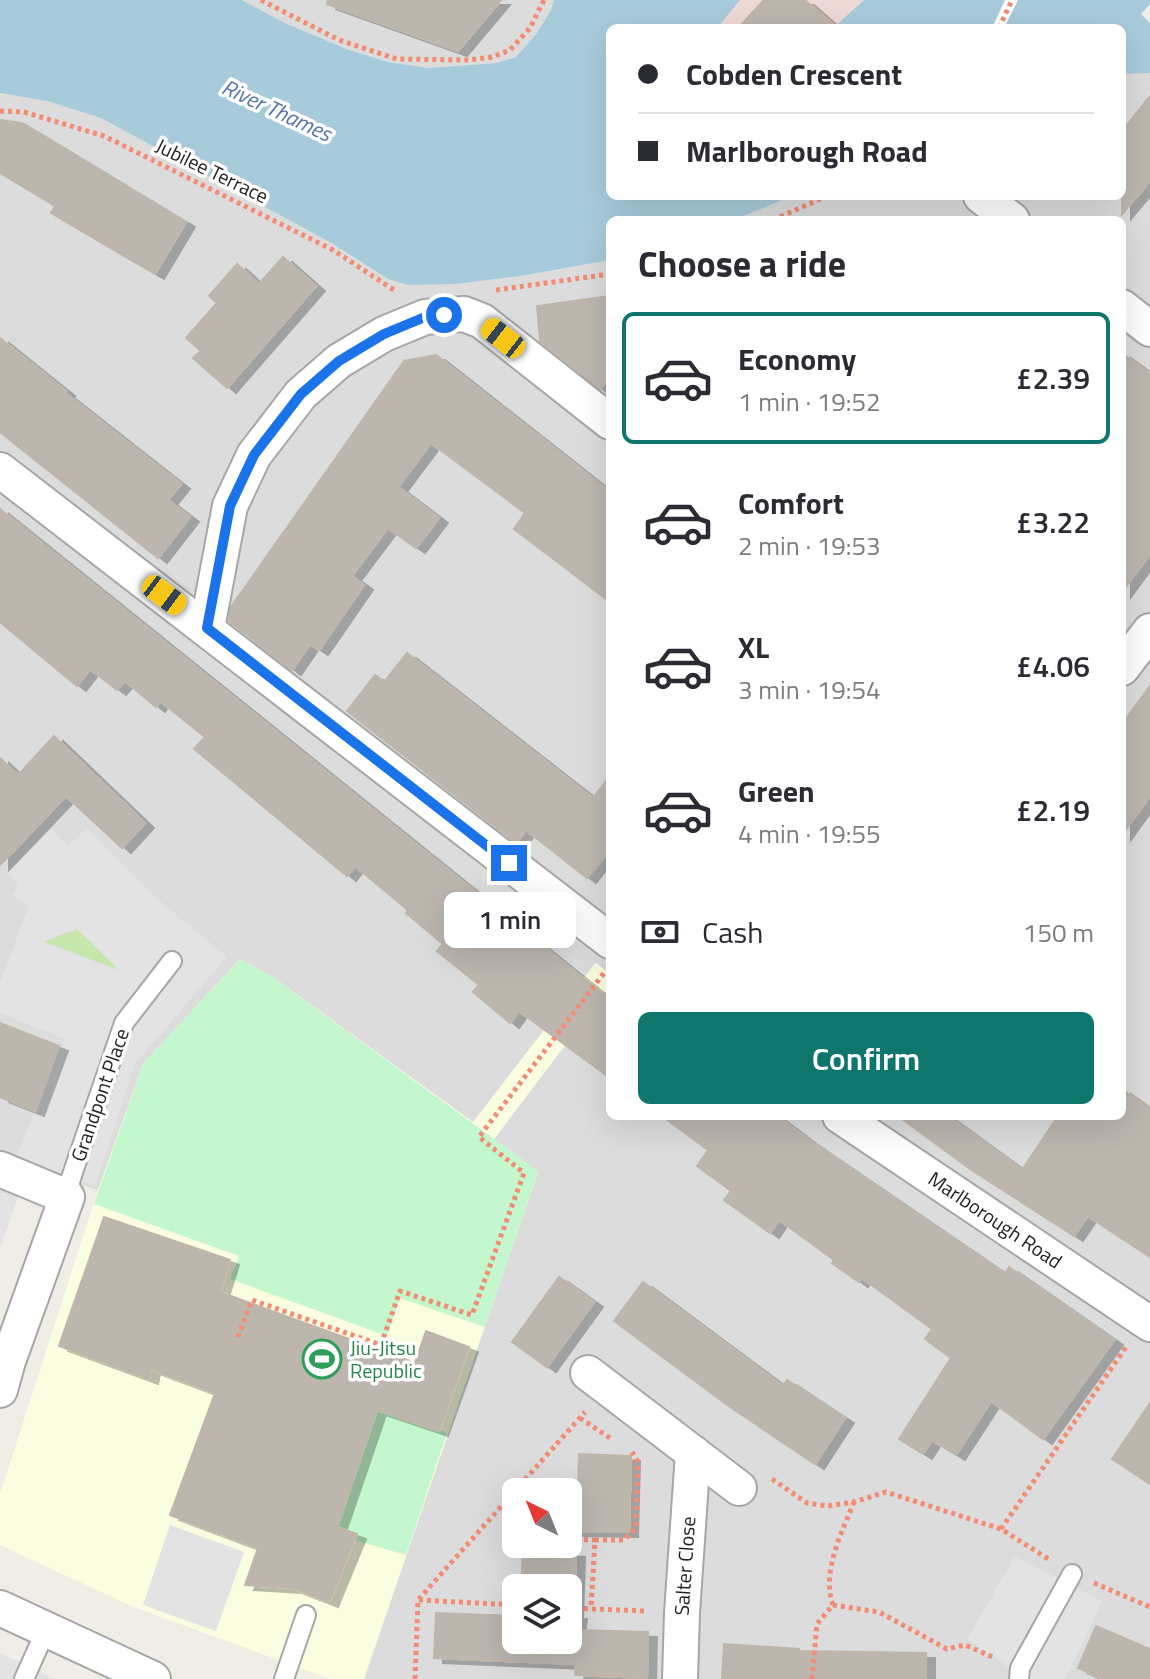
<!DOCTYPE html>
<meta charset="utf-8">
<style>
body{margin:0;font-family:"Titillium Web",sans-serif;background:#f2f2f3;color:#2b2b33;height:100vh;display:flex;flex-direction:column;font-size:30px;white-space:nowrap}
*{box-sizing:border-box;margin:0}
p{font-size:26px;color:#7c7c81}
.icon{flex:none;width:44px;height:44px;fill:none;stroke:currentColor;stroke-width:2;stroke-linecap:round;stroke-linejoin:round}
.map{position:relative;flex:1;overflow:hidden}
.details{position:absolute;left:606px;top:216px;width:520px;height:904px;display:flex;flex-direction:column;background:#fff;border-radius:12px;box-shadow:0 8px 32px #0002}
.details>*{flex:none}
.top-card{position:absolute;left:606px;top:24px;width:520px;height:176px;border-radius:12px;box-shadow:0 8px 32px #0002;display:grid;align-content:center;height:176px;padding:0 32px;background:#fff}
.needle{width:52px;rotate:317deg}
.controls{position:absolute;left:502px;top:1478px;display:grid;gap:16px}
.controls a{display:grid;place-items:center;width:80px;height:80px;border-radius:12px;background:#fff;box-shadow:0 8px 32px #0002;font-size:40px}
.end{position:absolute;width:36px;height:36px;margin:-18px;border:10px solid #1a73e8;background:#fff;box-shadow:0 0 0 4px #fff}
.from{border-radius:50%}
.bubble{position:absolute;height:56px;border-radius:12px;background:#fff;box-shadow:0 8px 32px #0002;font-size:26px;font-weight:600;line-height:56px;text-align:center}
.car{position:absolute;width:24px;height:48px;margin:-24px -12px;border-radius:10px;box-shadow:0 0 6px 2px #0007;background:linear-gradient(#f5c518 24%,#345 0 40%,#f5c518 0 76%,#345 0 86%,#f5c518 0)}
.top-card b{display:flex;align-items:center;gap:28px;height:76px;font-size:30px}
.top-card b+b{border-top:2px solid #e1e1e2}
.top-card i{width:20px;height:20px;background:#2b2b33}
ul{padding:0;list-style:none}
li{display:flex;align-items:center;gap:24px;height:132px;margin:0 16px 12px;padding:0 16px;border:4px solid transparent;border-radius:12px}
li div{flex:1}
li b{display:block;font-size:30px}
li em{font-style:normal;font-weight:600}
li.selected{border-color:#0f766e}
li>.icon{width:72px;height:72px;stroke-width:1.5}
h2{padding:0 32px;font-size:36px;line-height:96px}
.pay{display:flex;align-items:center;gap:20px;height:88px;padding:0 32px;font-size:30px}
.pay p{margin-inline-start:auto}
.primary-button{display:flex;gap:16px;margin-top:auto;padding:16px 32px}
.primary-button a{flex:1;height:92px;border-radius:12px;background:#0f766e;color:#fff;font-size:32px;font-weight:600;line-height:92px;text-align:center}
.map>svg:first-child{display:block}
.residential{fill:#dddcdc;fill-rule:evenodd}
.commercial{fill:#efd9d6}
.education{fill:#fbfde1}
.grass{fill:#c5e7ae}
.park{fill:#c5f7ce}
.parking{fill:#e3e3e3;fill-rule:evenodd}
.water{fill:#a8cbdb}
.pier{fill:#fff}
.building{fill:#bcb6af;stroke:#c0b5a9;stroke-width:2;filter:url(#shadow)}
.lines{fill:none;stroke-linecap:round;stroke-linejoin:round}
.service-casing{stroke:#a6a6a6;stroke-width:22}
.minor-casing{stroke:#a6a6a6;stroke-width:38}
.path{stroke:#f38c73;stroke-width:5;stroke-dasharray:4 4;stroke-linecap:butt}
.service{stroke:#fff;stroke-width:18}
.minor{stroke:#fff;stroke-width:34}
.route{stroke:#1a73e8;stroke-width:10}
.labels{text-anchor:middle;stroke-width:7;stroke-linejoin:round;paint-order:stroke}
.street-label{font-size:20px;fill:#1f1f1f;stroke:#fff}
.leisure-label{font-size:20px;fill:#27864d;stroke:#fff;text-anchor:start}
.water-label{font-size:22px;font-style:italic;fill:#5075ab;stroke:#fff}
</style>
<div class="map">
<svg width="1150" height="1679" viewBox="0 0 1150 1679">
<defs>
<filter id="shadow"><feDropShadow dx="9" dy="5" stdDeviation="0" flood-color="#0004"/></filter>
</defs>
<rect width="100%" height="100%" fill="#efede6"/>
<!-- residential -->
<g class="residential">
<path d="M 242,0 L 554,0 L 551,10 L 537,33 L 516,57 L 497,63 L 429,68 L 388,62 L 349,50 L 285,23 Z"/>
<path d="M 1134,73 L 1150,73 L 1150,1679 L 364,1679 L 538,1172 L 494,1139 L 610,986 L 610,1116 L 1122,1116 L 1122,220 L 733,220 L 771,205 L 790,196 L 1122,196 L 1122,74 ZM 516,1492 L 568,1492 L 568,1544 L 516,1544 ZM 516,1588 L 568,1588 L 568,1640 L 516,1640 Z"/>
<path d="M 0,93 L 47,101 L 101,118 L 333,244 L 388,279 L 456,284 L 521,276 L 610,260 L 610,974 L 595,963 L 473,1123 L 274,978 L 143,1064 L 98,1190 L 28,1168 L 0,1247 Z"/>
</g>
<!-- commercial -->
<path class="commercial" d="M 740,0 L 864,0 L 833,28 L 717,28 Z"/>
<!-- education -->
<path class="education" d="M 240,959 L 274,978 L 473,1122 L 596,963 L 610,974 L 610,986 L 494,1139 L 538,1171 L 364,1679 L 330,1679 L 131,1606 L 0,1545 L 0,1494 L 98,1190 L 143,1064 Z"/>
<!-- grass -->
<path class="grass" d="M 77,929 L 121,971 L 42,941 Z"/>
<!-- park -->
<g class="park">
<path d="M 240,959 L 274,978 L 538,1171 L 485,1327 L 400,1298 L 387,1336 L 230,1279 L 239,1256 L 94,1204 L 143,1064 Z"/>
<path d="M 377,1410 L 447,1433 L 406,1555 L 354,1540 L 337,1527 Z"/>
</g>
<!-- parking -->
<g class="parking">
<path d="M 87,828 L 155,897 L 227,957 L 135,1064 L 95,1187 L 17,1155 L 65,1039 L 0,1013 L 0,984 L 29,905 L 13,896 L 18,885 L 7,872 L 52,829 L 68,846 ZM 77,929 L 119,970 L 43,942 Z"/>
<path d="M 0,1192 L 17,1197 L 0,1247 Z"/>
<path d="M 170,1525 L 244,1552 L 216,1631 L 143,1605 Z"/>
<path d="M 1015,1557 L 1102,1601 L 1065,1679 L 1026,1679 L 967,1639 Z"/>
<path d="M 0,1653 L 55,1679 L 0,1679 Z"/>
</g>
<!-- water -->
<g class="water">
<path d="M 0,0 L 242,0 L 285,23 L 349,50 L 388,62 L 429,68 L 496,63 L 516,57 L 537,33 L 551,10 L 554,0 L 740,0 L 717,28 L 610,28 L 610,196 L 790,196 L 771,205 L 733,220 L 610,220 L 610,260 L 521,276 L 456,284 L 408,285 L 388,279 L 333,244 L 101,118 L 47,101 L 0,93 Z"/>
<path d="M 864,0 L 1150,0 L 1150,4 L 1141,14 L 1150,23 L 1150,73 L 1122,74 L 1122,28 L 833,28 Z"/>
</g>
<!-- pier -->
<path class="pier" d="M 1005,0 L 1018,0 L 1004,28 L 992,28 Z"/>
<!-- building -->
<g class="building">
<path d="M 328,0 L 501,0 L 458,51 L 327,4 Z"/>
<path d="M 764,0 L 805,0 L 837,28 L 738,28 Z"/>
<path d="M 1150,96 L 1150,181 L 1122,214 L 1122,131 Z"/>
<path d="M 0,120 L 22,123 L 186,222 L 155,274 L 51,213 L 55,206 L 0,173 Z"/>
<path d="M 283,257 L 316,286 L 227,388 L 193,358 L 201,351 L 186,338 L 217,303 L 209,296 L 237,264 L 259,284 Z"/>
<path d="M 610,296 L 610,377 L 600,389 L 540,341 L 537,306 Z"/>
<path d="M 0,338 L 66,391 L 64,392 L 181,484 L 168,500 L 190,517 L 158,558 L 0,432 Z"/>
<path d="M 1122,353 L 1150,374 L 1150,554 L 1122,592 Z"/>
<path d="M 436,355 L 610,492 L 610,602 L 514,529 L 525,513 L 431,443 L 398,487 L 439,518 L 416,548 L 388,528 L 352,576 L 364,585 L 319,650 L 310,644 L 292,670 L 229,621 L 231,607 L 404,361 Z"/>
<path d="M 0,509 L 610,1000 L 610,1078 L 519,1011 L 510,1023 L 473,992 L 479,985 L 437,951 L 443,944 L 406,913 L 408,910 L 355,866 L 347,876 L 239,786 L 194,749 L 205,737 L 160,701 L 156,707 L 125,681 L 117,690 L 90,669 L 77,686 L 0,622 Z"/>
<path d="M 407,653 L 593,798 L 610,776 L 610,849 L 587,878 L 526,830 L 516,843 L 347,711 L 375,675 L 384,682 Z"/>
<path d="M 1150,686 L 1150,796 L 1122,835 L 1122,724 Z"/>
<path d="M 54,736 L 145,823 L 122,848 L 66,796 L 0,865 L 0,758 L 18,775 Z"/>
<path d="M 0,1023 L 59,1046 L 35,1111 L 0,1097 Z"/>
<path d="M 1122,1089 L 1150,1109 L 1150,1257 L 1071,1205 L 1087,1217 L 1074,1236 L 970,1169 L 898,1116 L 948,1116 L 1022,1170 L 1058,1116 L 1122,1116 Z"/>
<path d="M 662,1116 L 777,1116 L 809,1140 L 1005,1274 L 1009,1267 L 1114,1340 L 1043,1439 L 991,1401 L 956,1455 L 932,1440 L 923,1454 L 899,1439 L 951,1358 L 925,1339 L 932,1329 L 862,1278 L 859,1282 L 832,1263 L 834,1260 L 779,1220 L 770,1233 L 724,1200 L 731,1191 L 697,1166 L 708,1150 Z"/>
<path d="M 104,1217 L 230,1260 L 220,1292 L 415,1363 L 426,1331 L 469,1347 L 439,1431 L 377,1410 L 337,1527 L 357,1534 L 329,1602 L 293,1588 L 245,1585 L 258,1548 L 170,1515 L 215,1393 L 151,1369 L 149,1379 L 59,1346 Z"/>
<path d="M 559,1277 L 594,1302 L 547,1367 L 512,1342 Z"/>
<path d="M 643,1282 L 783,1386 L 787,1380 L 845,1418 L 815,1464 L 730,1407 L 614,1321 Z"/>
<path d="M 1150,1403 L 1150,1484 L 1112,1459 Z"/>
<path d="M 579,1454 L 631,1456 L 629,1532 L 568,1531 L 568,1483 L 578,1484 Z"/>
<path d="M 523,1550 L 576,1552 L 574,1614 L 578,1614 L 576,1630 L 648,1632 L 647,1678 L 575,1675 L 576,1664 L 434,1658 L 436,1613 L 516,1616 L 516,1640 L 568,1640 L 568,1588 L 521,1588 Z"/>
<path d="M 1096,1626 L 1150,1649 L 1150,1679 L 1104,1679 L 1078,1668 Z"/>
<path d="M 724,1644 L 799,1649 L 799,1651 L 926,1653 L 926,1679 L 722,1679 Z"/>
</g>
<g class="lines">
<defs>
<g id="service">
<path d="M 67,1197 L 71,1178 L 124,1023 L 172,961"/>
<path d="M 24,1679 L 46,1630"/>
<path d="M 284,1679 L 306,1615"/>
<path d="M 1019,1679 L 1020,1668 L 1072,1574"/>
</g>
<g id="minor">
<path d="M 981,196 L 1012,220"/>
<path d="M 1122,307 L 1150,329"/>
<path d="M 0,470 L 610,941"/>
<path d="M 207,628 L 230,506 L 254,455 L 301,394 L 339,361 L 384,334 L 425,317 L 464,314 L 482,321 L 610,422"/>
<path d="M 1122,668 L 1150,631"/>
<path d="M 840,1116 L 1150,1324"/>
<path d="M 0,1169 L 67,1197 L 8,1361 L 0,1390"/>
<path d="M 588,1373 L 739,1488"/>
<path d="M 0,1608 L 153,1679"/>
<path d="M 680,1679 L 682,1613 L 693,1453"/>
</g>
</defs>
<!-- service casing -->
<use href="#service" class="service-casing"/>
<!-- minor casing -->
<use href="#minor" class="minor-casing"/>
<!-- path -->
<g class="path">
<path d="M 261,0 L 339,40 L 397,59 L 469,60 L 492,57 L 510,50 L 530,28 L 544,0"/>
<path d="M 999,28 L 1012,0"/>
<path d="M 0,111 L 24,112 L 104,136 L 333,250 L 397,292"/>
<path d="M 773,220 L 827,196"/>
<path d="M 496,290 L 610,274"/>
<path d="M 238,1337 L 252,1300 L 381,1345 L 400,1291 L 472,1315 L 524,1173 L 479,1137 L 604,973"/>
<path d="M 580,1418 L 610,1438"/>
<path d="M 772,1479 L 807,1503 L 828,1506 L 854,1502 L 886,1492 L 1001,1529 L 1050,1560"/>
<path d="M 505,1504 L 516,1504"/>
<path d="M 568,1507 L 571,1507 L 571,1539 L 595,1540 L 591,1609"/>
<path d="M 1001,1529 L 1126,1347"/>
<path d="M 595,1540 L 624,1540 L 636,1528 L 638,1462 L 632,1452"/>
<path d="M 1094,1583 L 1150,1607"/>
<path d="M 419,1600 L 516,1605"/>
<path d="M 833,1605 L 879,1612 L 947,1649 L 965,1645 L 995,1658"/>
<path d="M 568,1608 L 647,1611"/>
<path d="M 415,1679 L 418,1600 L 585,1412"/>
<path d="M 812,1679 L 817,1624 L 833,1605 C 821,1572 842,1532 854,1502"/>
</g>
<!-- service -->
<use href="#service" class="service"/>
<!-- minor -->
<use href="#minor" class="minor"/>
</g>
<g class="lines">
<!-- route -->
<path class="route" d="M 444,315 L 425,317 L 384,334 L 339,361 L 301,394 L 254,455 L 230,506 L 207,628 L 509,863"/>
</g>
<!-- icons -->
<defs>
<symbol id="stadium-ring" viewBox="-11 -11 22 22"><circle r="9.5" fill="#fff" stroke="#2e9e5b" stroke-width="1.5"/><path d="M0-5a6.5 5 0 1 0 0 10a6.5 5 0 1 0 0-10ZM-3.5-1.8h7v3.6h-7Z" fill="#2e9e5b"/></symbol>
</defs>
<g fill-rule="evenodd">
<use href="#stadium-ring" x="300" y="1337" width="44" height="44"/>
</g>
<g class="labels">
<!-- street labels -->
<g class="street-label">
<text transform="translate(212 171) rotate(26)" y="7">Jubilee Terrace</text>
<text transform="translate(100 1095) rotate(-71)" y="7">Grandpont Place</text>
<text transform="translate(995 1220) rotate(34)" y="7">Marlborough Road</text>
<text transform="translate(685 1566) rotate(-86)" y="7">Salter Close</text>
</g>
<!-- leisure labels -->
<g class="leisure-label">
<text x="350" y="1355">Jiu-Jitsu<tspan x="350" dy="23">Republic</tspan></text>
</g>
<!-- water labels -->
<g class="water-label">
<text transform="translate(277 110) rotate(25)" y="8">River Thames</text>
</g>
</g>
</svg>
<div class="controls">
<a><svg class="needle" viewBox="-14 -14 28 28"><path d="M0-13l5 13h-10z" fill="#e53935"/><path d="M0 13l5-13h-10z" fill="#7c7c81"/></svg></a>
<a><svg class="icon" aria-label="layers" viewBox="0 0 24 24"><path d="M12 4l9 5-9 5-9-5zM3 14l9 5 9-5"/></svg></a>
</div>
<i class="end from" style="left:444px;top:315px"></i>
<i class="end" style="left:509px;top:863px"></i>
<div class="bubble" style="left:444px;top:892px;width:132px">1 min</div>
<i class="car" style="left:503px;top:338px;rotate:308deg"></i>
<i class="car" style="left:164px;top:595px;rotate:127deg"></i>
<div class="top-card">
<b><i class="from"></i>Cobden Crescent</b>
<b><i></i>Marlborough Road</b>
</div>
<section class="details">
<h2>Choose a ride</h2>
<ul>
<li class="selected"><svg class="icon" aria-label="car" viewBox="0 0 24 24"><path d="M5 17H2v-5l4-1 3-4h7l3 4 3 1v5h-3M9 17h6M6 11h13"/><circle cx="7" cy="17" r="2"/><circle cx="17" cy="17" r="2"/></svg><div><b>Economy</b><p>1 min · 19:52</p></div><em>£2.39</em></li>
<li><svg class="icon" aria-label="car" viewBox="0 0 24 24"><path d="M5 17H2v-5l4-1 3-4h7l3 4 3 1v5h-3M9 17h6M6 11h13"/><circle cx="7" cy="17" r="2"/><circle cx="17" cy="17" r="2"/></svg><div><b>Comfort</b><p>2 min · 19:53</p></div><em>£3.22</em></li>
<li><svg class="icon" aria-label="car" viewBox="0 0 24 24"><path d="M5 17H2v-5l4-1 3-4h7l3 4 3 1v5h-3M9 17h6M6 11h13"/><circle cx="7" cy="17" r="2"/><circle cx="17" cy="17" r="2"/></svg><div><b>XL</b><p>3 min · 19:54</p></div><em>£4.06</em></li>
<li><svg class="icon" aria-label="car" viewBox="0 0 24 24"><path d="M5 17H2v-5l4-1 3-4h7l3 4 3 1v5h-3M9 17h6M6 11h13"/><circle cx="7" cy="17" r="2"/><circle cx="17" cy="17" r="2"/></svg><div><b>Green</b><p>4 min · 19:55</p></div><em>£2.19</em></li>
</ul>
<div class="pay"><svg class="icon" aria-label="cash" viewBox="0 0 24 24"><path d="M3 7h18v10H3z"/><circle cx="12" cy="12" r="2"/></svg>Cash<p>150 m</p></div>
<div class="primary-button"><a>Confirm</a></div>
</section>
</div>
